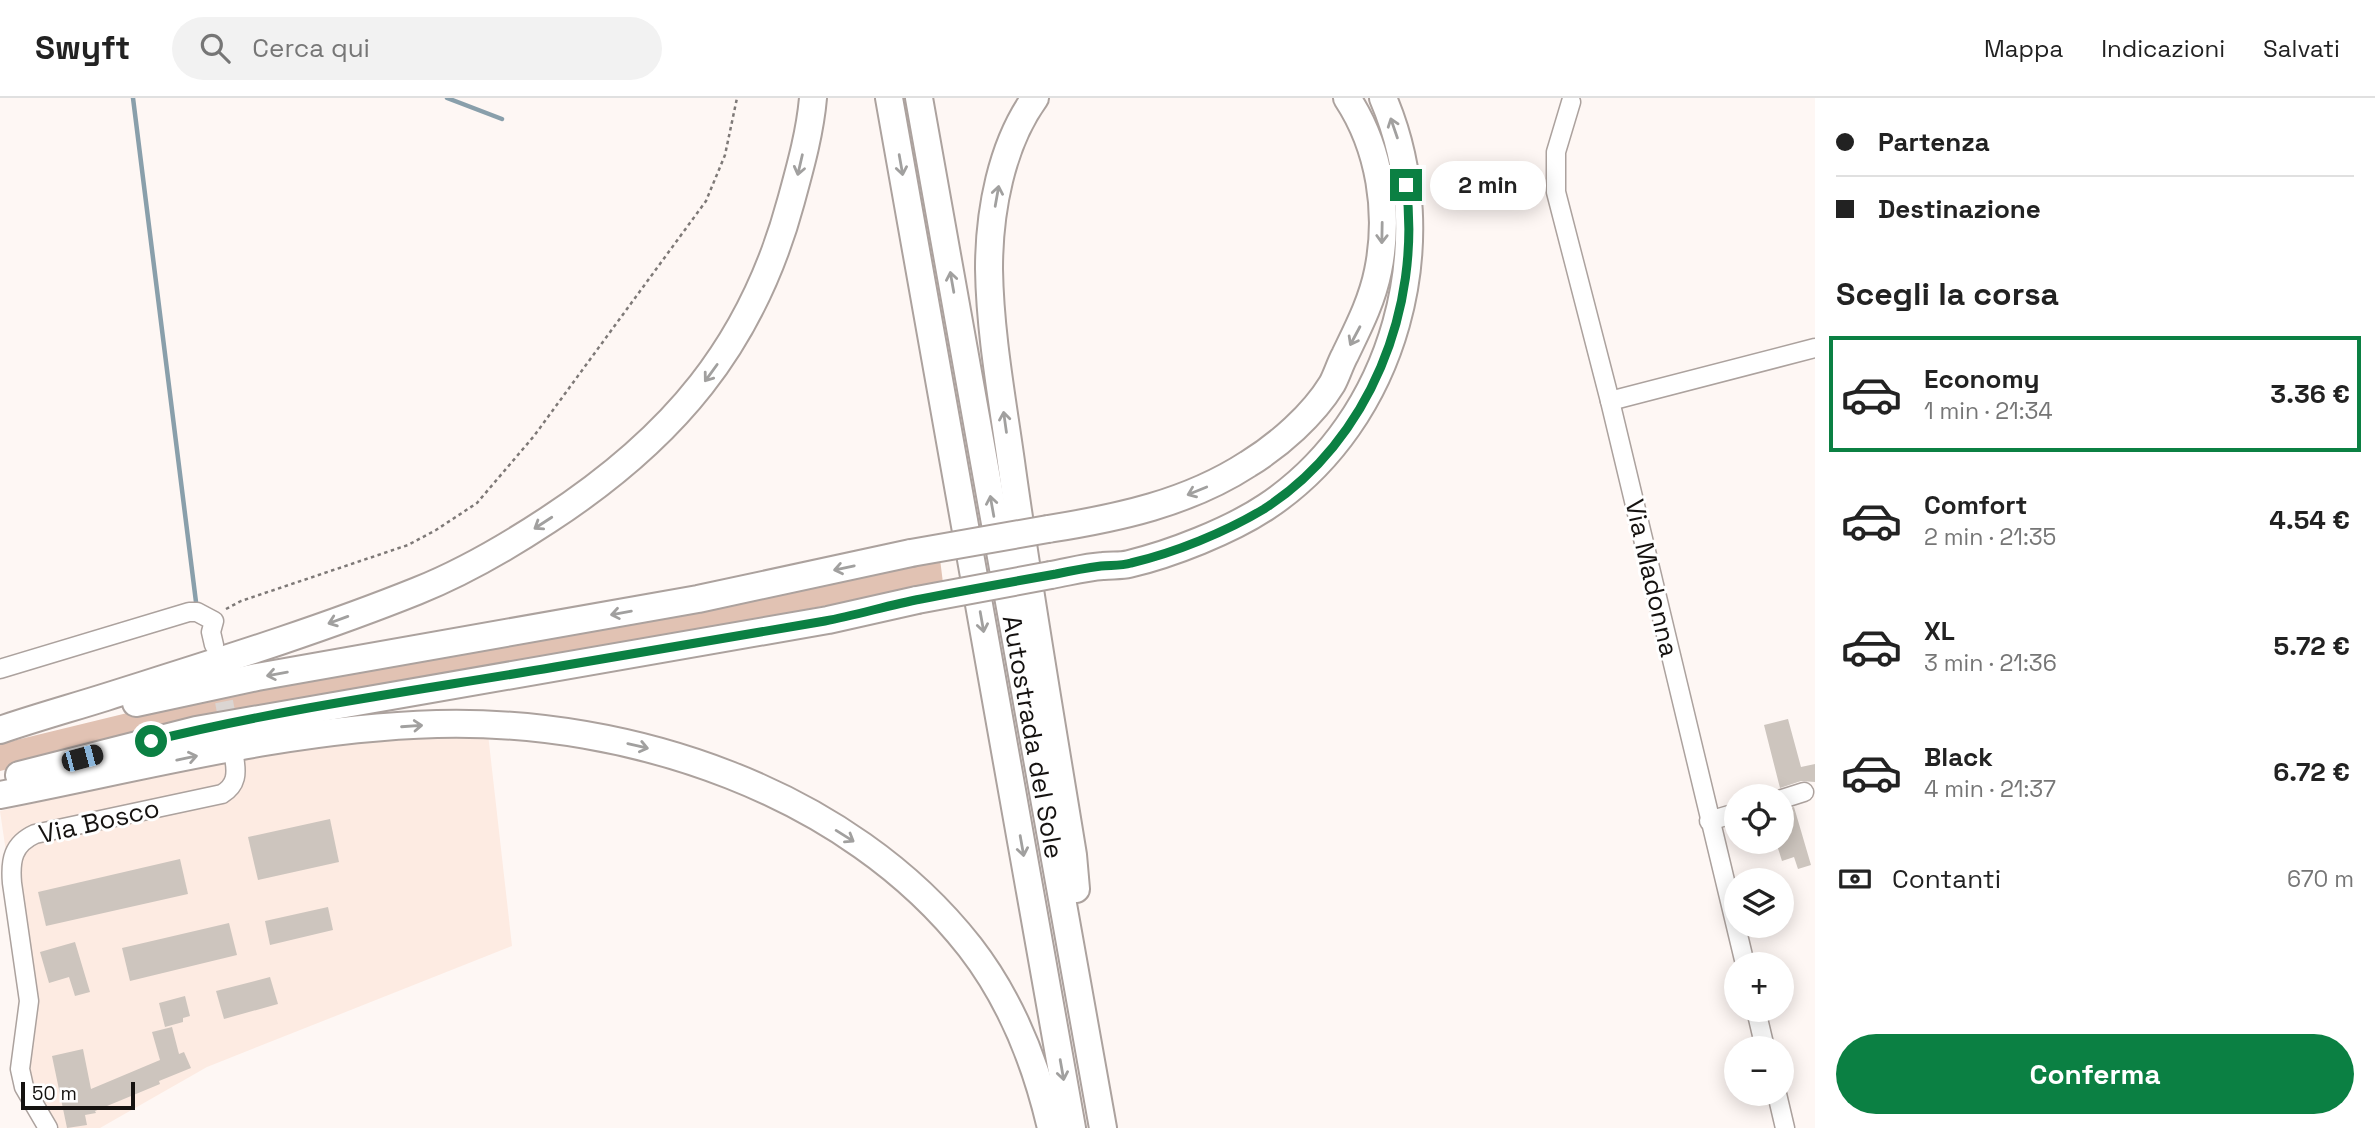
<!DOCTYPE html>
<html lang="it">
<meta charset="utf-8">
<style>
body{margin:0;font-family:"Space Grotesk",sans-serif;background:#f2f2f2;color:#222;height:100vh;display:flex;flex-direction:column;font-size:26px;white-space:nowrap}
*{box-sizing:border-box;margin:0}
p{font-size:23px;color:#767676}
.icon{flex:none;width:38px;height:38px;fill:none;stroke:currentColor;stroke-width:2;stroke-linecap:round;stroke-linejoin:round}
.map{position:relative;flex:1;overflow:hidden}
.details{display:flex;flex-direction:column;background:#fff;width:560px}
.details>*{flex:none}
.hud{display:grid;align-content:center;height:154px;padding:0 21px;background:#fff}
.tools{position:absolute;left:1724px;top:686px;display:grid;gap:14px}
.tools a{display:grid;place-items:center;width:70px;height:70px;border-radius:50%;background:#fff;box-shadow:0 4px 18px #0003;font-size:35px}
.scale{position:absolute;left:21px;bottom:18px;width:114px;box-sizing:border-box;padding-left:7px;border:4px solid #151210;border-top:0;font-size:19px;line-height:24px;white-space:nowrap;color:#151210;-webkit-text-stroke:5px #fff;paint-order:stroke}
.end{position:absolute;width:32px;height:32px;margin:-16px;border:9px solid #0b8043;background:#fff;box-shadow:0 0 0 4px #fff}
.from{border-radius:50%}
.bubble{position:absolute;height:49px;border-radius:24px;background:#fff;box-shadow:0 4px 18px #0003;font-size:23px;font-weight:700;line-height:49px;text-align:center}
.car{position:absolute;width:21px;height:42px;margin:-21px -10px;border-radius:9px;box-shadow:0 0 5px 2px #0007;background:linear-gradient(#222 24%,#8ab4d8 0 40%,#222 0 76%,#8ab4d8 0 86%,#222 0)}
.hud b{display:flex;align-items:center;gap:24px;height:66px;font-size:26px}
.hud b+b{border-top:2px solid #e0e0e0}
.hud i{width:18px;height:18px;background:#222}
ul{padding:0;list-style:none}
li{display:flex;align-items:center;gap:21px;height:116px;margin:0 14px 10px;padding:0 7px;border:4px solid transparent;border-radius:0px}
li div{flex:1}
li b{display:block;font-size:26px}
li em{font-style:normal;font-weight:700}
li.active{border-color:#0b8043}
li>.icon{width:63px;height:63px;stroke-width:1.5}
h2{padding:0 21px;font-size:32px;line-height:84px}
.pay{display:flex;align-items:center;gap:18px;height:77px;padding:0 21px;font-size:26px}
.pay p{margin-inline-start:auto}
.action{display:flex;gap:14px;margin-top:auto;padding:14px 21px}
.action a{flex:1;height:80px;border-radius:42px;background:#0b8043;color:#fff;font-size:28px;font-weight:700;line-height:80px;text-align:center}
header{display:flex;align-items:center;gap:42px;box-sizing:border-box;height:98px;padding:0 35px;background:#fff;border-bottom:2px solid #e0e0e0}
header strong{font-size:33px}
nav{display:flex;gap:38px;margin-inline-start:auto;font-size:24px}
.search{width:490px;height:63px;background:#f2f2f2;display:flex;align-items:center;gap:18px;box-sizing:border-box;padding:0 24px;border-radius:38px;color:#767676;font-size:26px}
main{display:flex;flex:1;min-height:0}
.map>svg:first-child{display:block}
.built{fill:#fdebe2}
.green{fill:#e1c2b3}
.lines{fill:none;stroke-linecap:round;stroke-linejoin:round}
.stream{stroke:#899fab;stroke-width:4.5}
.building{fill:#cdc5be}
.minor-tunnel{stroke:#dbd5d2;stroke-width:18;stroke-dasharray:18 9;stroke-linecap:butt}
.minor-casing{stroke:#aca29e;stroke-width:21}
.highway-casing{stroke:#aca29e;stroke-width:30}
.path{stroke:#7e7977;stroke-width:2.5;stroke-dasharray:3.5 3.5;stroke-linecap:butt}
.minor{stroke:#fff;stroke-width:18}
.highway{stroke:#fff;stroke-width:26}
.highway-bridge-casing{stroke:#aca29e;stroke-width:30;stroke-linecap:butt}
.highway-bridge{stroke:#fff;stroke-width:26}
.oneway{stroke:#a1a09f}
.route{stroke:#0b8043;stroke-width:9}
.labels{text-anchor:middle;stroke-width:6;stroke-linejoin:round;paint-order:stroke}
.street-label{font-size:26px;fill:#151210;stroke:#fff}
</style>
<header>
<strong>Swyft</strong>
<div class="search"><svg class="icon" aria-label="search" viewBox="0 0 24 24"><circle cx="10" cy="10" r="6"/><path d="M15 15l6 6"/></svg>Cerca qui</div>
<nav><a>Mappa</a><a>Indicazioni</a><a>Salvati</a></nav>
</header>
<main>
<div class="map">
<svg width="1815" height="1030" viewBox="0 0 1815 1030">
<rect width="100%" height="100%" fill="#fef7f4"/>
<!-- built -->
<path class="built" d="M 488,636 L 512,848 L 207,969 L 100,1030 L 38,1030 L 16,993 L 14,964 L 26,891 L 0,713 L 255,655 L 350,642 Z"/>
<!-- green -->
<path class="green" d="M 940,461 L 943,485 L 449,580 L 200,625 L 0,673 L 0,646 L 193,599 Z"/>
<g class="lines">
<!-- stream -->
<g class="stream">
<path d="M 133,0 L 196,504"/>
<path d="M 447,0 L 502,21"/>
</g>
</g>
<!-- building -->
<g class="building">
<path d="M 1788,621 L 1801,669 L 1815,666 L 1815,684 L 1801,683 L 1780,690 L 1764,627 Z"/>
<path d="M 1794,709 L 1811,767 L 1798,771 L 1794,759 L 1782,763 L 1776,744 L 1782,744 L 1782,712 Z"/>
<path d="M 330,721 L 339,764 L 258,782 L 248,739 Z"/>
<path d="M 180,761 L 188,796 L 46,828 L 38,794 Z"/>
<path d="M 328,809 L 333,832 L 270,847 L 265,823 Z"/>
<path d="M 229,825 L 237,857 L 130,883 L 122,850 Z"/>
<path d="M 75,844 L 90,894 L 75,898 L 69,879 L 49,885 L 40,854 Z"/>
<path d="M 270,879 L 278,906 L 224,921 L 216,893 Z"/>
<path d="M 185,898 L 190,918 L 183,920 L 183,924 L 165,929 L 159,905 Z"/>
<path d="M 172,929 L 179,956 L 184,954 L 191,970 L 159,983 L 160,986 L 95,1013 L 96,1015 L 85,1017 L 87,1027 L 67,1030 L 52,958 L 83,951 L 91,991 L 160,962 L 152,934 Z"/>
</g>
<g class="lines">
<!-- minor-tunnel -->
<path class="minor-tunnel" d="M 219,577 L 230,635"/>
<defs>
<g id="minor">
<path d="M 1571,4 L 1556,54 L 1556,94 L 1610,303 L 1745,866"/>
<path d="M 1610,303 L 1815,250"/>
<path d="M 0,571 L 189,514 L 197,514 L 214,523 L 211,534 L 214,547"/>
<path d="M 1782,701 L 1804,694"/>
<path d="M 1709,723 L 1736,715"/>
<path d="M 1756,912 L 1765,950"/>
<path d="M 1777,996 L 1785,1030"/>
<path d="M 48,1030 L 24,989 L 20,971 L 29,903 L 12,785 C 10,762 13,746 35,736 L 222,696 C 237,687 237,675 234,659"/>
</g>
<g id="highway">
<path d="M 889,0 L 1072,1030"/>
<path id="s1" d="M 919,0 L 1103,1030"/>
<path d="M 1035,0 C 1001,47 989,114 989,171 C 990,238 1003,305 1012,371 C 1030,500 1052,628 1073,757 L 1076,791"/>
<path d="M 1048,431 C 1118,420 1188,405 1248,366 C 1279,347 1313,317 1332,286 C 1337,277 1340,266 1345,257 C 1358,230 1372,203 1378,173 C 1390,115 1380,50 1347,0"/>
<path d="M 1051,477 C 1068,474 1086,469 1103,468 C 1112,467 1121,468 1129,466 C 1171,456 1230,433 1266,409 C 1396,323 1444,142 1383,0"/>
<path d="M 136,605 L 257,579 L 698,501 L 911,455"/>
<path d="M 0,632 C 35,620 71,610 106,599 C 210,566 315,534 417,493 C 462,475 507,449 548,422 C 672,341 752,248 791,103 C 800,70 810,35 813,0"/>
<path d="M 19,677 L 196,632 L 828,522 L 917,502"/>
<path d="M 0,697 C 144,669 289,630 437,626 C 630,621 848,693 970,849 C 1011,902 1036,965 1051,1030"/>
</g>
</defs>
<!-- minor casing -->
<use href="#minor" class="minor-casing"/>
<!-- highway casing -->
<use href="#highway" class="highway-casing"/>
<!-- path -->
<path class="path" d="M 226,511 L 241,503 L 408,447 L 436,432 L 477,405 L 534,338 L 706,103 L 725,57 L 737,0"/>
<!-- minor -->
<use href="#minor" class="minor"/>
<!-- highway -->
<use href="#highway" class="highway"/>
<defs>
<g id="highway-bridge">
<path d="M 911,455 L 1048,431"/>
<path d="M 917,502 L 1051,477"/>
</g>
</defs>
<!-- highway-bridge casing -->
<use href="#highway-bridge" class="highway-bridge-casing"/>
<!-- highway-bridge -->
<use href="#highway-bridge" class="highway-bridge"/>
</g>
<!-- one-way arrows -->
<defs><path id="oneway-shaft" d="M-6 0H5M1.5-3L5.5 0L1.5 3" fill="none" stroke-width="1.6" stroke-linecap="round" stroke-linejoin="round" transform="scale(1.75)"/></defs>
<g class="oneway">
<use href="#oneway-shaft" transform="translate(1394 30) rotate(-109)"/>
<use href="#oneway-shaft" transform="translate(800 67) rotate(103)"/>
<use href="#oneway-shaft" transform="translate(901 67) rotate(80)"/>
<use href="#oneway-shaft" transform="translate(997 98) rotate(-80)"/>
<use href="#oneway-shaft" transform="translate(1382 135) rotate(91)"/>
<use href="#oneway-shaft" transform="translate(952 184) rotate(-100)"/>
<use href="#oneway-shaft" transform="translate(1355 238) rotate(118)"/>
<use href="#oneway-shaft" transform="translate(711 275) rotate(126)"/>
<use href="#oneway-shaft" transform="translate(1005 324) rotate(-98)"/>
<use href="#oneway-shaft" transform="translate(1197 393) rotate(158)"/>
<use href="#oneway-shaft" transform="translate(992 408) rotate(-100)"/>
<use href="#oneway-shaft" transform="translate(543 425) rotate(147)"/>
<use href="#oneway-shaft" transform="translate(844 470) rotate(168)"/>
<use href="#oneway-shaft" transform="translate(621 515) rotate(170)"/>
<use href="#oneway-shaft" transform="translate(338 522) rotate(160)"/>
<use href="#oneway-shaft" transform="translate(982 524) rotate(80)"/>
<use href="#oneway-shaft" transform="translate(277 576) rotate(170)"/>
<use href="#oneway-shaft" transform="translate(412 628) rotate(-4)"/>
<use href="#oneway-shaft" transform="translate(638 648) rotate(13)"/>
<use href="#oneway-shaft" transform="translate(187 660) rotate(-12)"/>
<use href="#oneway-shaft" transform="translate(845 738) rotate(32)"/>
<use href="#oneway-shaft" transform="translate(1022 748) rotate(80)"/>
<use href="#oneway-shaft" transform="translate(1062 972) rotate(80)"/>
</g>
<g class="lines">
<!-- route -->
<path class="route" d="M 151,643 C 284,610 421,592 555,569 C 645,554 735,539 825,523 C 857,517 889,507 921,501 C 966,492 1011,484 1056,476 C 1070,473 1086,470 1101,468 C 1111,467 1121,468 1131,465 C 1174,455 1226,434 1264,411 C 1370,343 1422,209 1406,87"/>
</g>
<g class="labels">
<!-- street labels -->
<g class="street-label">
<text transform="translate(1652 480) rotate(77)" y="9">Via Madonna</text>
<text dy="9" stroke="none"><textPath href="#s1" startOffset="649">Autostrada del Sole</textPath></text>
<text transform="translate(99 723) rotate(-13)" y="9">Via Bosco</text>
</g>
</g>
</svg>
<div class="tools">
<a><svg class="icon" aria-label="locate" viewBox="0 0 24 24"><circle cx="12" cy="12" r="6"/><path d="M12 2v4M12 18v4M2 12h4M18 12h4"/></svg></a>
<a><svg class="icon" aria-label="layers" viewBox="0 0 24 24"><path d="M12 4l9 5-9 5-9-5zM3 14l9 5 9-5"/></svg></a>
<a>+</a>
<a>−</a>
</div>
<div class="scale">50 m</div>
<i class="end from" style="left:151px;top:643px"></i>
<i class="end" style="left:1406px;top:87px"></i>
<div class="bubble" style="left:1430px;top:63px;width:116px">2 min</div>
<i class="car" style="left:82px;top:660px;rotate:75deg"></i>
</div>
<section class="details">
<div class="hud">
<b><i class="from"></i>Partenza</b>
<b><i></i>Destinazione</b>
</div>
<h2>Scegli la corsa</h2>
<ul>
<li class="active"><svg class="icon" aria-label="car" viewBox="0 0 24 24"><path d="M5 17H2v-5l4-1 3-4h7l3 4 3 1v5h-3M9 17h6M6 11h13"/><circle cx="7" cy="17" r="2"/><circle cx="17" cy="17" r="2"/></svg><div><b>Economy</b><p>1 min · 21:34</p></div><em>3.36 €</em></li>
<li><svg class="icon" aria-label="car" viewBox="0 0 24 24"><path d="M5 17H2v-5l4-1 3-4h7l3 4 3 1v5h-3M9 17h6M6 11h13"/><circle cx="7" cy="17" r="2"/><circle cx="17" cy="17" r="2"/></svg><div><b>Comfort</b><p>2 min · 21:35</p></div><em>4.54 €</em></li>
<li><svg class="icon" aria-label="car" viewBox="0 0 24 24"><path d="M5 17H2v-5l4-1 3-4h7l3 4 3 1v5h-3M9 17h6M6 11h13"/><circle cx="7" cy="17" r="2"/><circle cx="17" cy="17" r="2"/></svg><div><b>XL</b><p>3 min · 21:36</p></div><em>5.72 €</em></li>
<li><svg class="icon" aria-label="car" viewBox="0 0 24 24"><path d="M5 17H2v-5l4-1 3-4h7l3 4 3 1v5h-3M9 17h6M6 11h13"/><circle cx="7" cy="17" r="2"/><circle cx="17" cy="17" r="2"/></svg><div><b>Black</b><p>4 min · 21:37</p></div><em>6.72 €</em></li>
</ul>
<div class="pay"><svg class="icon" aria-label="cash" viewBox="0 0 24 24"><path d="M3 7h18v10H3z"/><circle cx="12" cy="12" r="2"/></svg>Contanti<p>670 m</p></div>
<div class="action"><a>Conferma</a></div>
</section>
</main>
